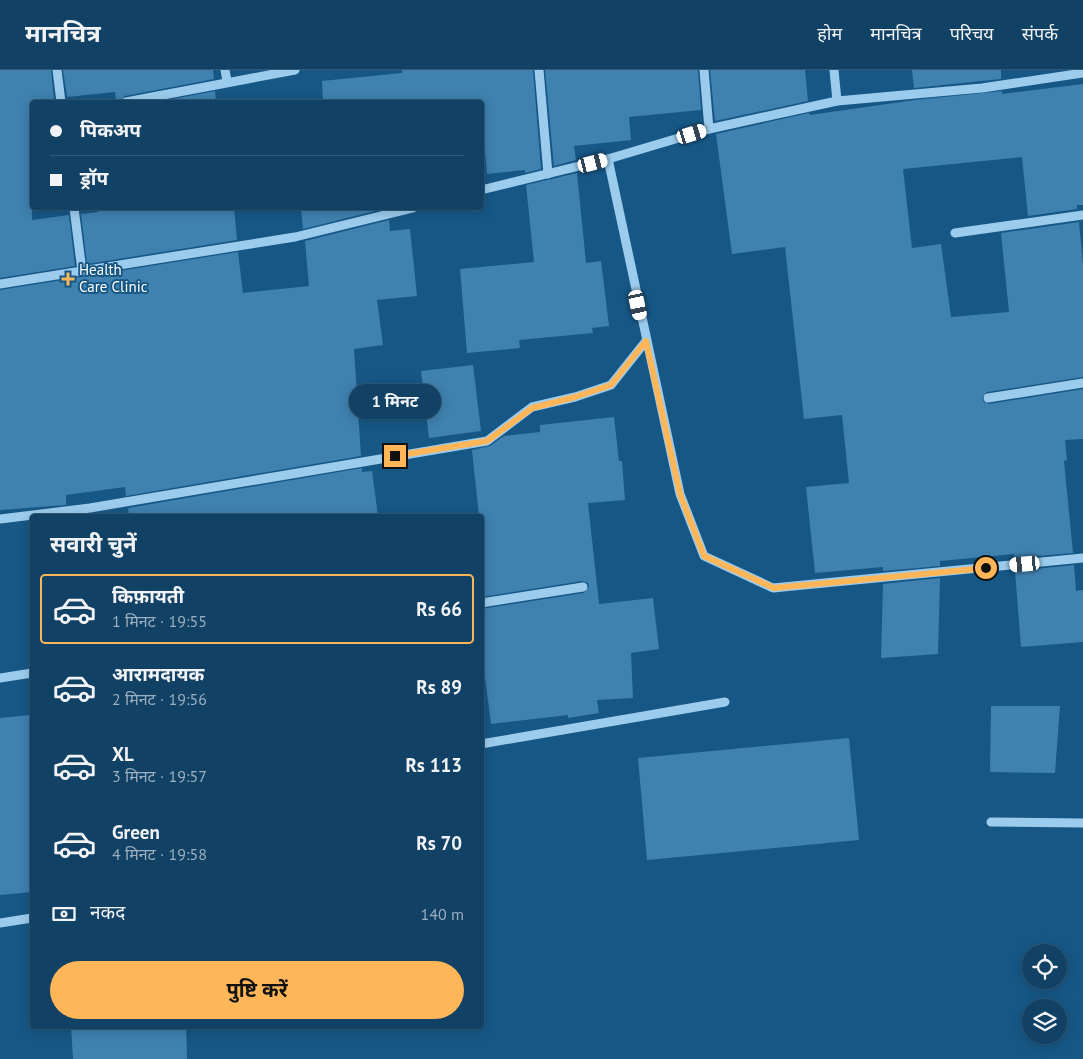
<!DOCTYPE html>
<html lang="hi">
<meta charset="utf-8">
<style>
body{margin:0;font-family:"PT Sans","Noto Sans Devanagari",sans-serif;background:#1e4c6d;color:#f1f3f6;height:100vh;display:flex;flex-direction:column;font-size:19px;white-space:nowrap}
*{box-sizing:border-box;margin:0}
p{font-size:16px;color:#9cafbf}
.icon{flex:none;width:28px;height:28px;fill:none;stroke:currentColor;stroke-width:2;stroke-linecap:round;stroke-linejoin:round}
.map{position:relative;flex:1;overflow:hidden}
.panel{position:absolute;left:30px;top:444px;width:454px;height:515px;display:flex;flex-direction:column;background:#114164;border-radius:5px;box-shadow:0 2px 12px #0003,0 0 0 1px #305a78}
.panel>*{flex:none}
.hud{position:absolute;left:30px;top:30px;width:454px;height:110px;border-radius:5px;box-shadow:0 2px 12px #0003,0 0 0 1px #305a78;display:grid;align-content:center;height:110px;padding:0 20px;background:#114164}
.tools{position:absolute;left:1022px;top:874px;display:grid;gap:10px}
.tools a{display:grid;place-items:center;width:45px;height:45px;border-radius:50%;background:#114164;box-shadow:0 2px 12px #0003,0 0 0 1px #305a78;font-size:25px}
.end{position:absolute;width:22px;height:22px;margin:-11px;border:6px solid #ffb658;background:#111;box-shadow:0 0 0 2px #111}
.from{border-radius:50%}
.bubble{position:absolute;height:35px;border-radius:18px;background:#114164;box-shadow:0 2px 12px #0003,0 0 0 1px #305a78;font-size:16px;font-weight:700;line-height:35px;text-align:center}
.car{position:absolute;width:15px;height:30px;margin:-15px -8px;border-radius:6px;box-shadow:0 0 4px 1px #0007;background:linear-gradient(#fff 24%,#345 0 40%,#fff 0 76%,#345 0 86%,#fff 0)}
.hud b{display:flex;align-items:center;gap:18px;height:48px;font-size:19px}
.hud b+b{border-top:1px solid #305a78}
.hud i{width:12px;height:12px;background:#f1f3f6}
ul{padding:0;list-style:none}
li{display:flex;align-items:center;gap:15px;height:70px;margin:0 10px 8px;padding:0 10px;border:2px solid transparent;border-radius:5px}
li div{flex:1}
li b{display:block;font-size:19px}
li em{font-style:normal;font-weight:700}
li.active{border-color:#ffb658}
li>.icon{width:45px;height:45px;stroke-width:1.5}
h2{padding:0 20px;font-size:22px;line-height:60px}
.pay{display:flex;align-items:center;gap:12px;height:55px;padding:0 20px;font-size:19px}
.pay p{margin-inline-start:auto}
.cta{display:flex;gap:10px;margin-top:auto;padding:10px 20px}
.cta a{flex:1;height:58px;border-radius:30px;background:#ffb658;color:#111;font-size:20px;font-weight:700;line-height:58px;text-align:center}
header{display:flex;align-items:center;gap:30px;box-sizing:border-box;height:70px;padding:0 25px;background:#114164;border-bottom:1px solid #305a78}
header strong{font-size:24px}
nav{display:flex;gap:28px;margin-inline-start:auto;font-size:18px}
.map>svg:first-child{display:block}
.building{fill:#3f81af}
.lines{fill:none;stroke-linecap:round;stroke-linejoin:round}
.minor{stroke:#9ccced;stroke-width:9}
.route{stroke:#ffb658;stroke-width:6}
.poi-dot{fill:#ffb658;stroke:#175785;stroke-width:2}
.labels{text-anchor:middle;stroke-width:4;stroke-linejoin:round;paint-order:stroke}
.poi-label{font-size:15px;fill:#fff;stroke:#175785;text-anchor:start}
</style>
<header>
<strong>मानचित्र</strong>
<nav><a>होम</a><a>मानचित्र</a><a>परिचय</a><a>संपर्क</a></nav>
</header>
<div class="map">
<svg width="1083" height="989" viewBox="0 0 1083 989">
<rect width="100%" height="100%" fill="#175785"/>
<!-- building -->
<g class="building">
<path d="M 0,0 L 51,0 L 54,29 L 50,29 L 51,32 L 32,32 L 32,150 L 69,145 L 75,196 L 0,208 Z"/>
<path d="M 63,0 L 213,0 L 214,9 L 125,26 L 120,32 L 116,32 L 115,22 L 67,27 Z"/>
<path d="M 402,0 L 533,0 L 541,99 L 525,103 L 525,100 L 487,104 L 481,32 L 323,32 L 322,11 L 402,3 Z"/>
<path d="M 545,0 L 698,0 L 701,40 L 629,47 L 631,70 L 574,76 L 576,90 L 554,96 Z"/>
<path d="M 710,0 L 805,0 L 808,31 L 715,51 Z"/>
<path d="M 912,0 L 1001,0 L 1001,9 L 914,18 Z"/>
<path d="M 1083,14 L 1083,135 L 1077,135 L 1077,139 L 1028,146 L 1022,87 L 903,99 L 912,178 L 941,174 L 951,247 L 1009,242 L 1001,163 L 1079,152 L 1083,194 L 1083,307 L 987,322 L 982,328 L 984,332 L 989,334 L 1083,319 L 1083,369 L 1065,370 L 1067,390 L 1064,391 L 1073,483 L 1014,488 L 1014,484 L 940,491 L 940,496 L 883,501 L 883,497 L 815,503 L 806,417 L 849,413 L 842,345 L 804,349 L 785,177 L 732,184 L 716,64 L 809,43 L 810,45 L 915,30 L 1002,21 L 1002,24 Z"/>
<path d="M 215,21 L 216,32 L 157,32 Z"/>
<path d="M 577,103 L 586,193 L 601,191 L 609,256 L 592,258 L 593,263 L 519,270 L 520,278 L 467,283 L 460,199 L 534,192 L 526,115 Z"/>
<path d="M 98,138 L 234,138 L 237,170 L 87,194 L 81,144 L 98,142 Z"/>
<path d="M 301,138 L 387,138 L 303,159 Z"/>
<path d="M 389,150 L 390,161 L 410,159 L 417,226 L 377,230 L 383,275 L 354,279 L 361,386 L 126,426 L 125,417 L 66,425 L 66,435 L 0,440 L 0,220 L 238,182 L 243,223 L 309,216 L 305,171 Z"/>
<path d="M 473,295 L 481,361 L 429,368 L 421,301 Z"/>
<path d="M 614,347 L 619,391 L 622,391 L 625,430 L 588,433 L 599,534 L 653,528 L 659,579 L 631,583 L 633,628 L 597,630 L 599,643 L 568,648 L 568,645 L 491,654 L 481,576 L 481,539 L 584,523 L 589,517 L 588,513 L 582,511 L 481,527 L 481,446 L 479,446 L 472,380 L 490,376 L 504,366 L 540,362 L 540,355 Z"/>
<path d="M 362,398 L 362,402 L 372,401 L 378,446 L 129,446 L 128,438 Z"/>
<path d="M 1074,495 L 1076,521 L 1083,520 L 1083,572 L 1021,577 L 1015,501 Z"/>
<path d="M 940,508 L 938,584 L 881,588 L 883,514 Z"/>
<path d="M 991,636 L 1060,636 L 1055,703 L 990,702 Z"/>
<path d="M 30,645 L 32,671 L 32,822 L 0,825 L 0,648 Z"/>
<path d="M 849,668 L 859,770 L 647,790 L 638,688 Z"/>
<path d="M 71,956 L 186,956 L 187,989 L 73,989 Z"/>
</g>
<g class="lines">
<!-- minor -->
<g class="minor">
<path d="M 57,0 L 61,32"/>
<path d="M 225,0 L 227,11"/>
<path d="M 539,0 L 548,104"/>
<path d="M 704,0 L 709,59"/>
<path d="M 834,0 L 837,31"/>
<path d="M 126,32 L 295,0"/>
<path d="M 608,89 L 680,424 L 704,486 L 773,518 L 1083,488"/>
<path d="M 481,120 L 608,89 L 709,59 L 837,31 L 982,18 L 1083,3"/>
<path d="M 74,138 L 82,201"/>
<path d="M 955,163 L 1083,145"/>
<path d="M 0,214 L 295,167 L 413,138"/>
<path d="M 988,328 L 1083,313"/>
<path d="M 0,449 L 90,438 L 487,371 L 532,337 L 575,327 L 611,315 L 646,271"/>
<path d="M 481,533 L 583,517"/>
<path d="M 0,608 L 32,603"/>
<path d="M 481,674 L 725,632"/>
<path d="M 991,752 L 1083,753"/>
<path d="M 0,853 L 32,848"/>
</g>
</g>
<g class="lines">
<!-- route -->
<path class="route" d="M 395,386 L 487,371 L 532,338 L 575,327 L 611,315 L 646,271 L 680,424 L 704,486 L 774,518 L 986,498"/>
</g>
<!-- markers -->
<path class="poi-dot" d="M65.5 201.5h5v5h5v5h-5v5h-5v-5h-5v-5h5z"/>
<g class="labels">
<!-- poi labels -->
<g class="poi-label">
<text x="79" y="205">Health<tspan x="79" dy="17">Care Clinic</tspan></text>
</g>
</g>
</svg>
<div class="tools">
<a><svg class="icon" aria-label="locate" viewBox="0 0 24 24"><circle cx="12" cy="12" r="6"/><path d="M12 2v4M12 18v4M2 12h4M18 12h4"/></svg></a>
<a><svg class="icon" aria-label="layers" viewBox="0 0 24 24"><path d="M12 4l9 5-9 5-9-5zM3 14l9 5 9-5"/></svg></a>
</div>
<i class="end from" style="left:986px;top:498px"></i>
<i class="end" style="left:395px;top:386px"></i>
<div class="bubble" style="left:349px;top:314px;width:92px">1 मिनट</div>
<i class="car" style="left:692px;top:64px;rotate:73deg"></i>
<i class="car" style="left:593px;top:93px;rotate:76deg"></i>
<i class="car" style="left:638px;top:235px;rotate:168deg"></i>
<i class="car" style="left:1025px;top:494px;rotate:265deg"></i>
<div class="hud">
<b><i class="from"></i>पिकअप</b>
<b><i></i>ड्रॉप</b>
</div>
<section class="panel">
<h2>सवारी चुनें</h2>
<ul>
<li class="active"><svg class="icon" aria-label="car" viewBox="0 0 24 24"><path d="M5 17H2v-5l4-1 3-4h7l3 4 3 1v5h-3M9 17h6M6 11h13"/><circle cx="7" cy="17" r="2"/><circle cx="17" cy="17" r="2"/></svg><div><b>किफ़ायती</b><p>1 मिनट · 19:55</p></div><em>Rs 66</em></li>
<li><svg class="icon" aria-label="car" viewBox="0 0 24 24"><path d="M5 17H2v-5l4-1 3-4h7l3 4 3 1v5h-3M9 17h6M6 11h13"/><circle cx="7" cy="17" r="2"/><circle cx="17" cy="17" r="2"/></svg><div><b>आरामदायक</b><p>2 मिनट · 19:56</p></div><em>Rs 89</em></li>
<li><svg class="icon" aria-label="car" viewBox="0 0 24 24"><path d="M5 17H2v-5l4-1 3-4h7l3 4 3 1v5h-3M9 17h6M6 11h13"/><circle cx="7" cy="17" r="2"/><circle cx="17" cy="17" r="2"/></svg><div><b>XL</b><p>3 मिनट · 19:57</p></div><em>Rs 113</em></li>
<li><svg class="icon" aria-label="car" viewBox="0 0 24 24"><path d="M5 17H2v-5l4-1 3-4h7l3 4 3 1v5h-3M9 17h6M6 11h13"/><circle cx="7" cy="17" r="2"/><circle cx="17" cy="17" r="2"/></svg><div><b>Green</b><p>4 मिनट · 19:58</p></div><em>Rs 70</em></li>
</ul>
<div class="pay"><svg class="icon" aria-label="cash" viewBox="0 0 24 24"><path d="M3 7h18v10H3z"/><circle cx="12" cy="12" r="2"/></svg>नकद<p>140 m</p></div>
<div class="cta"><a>पुष्टि करें</a></div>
</section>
</div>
